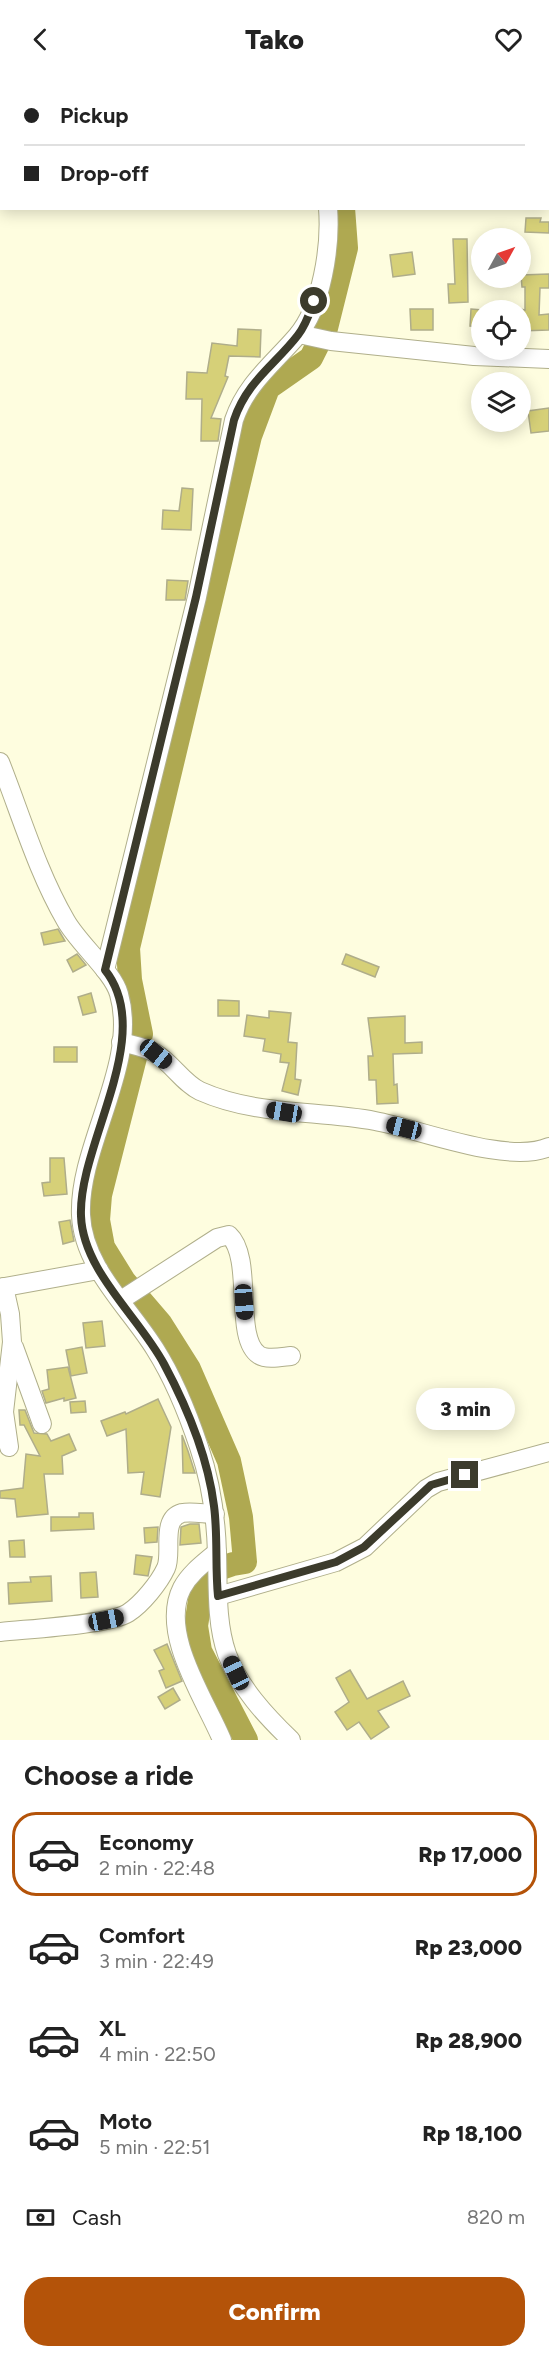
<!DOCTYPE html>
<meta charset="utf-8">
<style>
body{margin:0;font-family:Figtree,sans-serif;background:#f6f6f6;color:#222;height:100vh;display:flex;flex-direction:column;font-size:22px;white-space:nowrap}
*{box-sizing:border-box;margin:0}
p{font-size:20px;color:#767676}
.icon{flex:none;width:33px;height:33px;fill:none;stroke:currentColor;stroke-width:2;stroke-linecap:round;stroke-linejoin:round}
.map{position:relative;height:1662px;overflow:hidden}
.sheet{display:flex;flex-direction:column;background:#fff;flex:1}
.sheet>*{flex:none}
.banner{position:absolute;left:0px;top:0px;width:549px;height:132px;box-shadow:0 3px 15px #0003;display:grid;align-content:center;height:132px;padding:0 24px;background:#fff}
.needle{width:39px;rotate:50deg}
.buttons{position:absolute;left:471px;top:150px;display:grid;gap:12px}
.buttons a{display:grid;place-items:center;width:60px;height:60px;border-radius:50%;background:#fff;box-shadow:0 3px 15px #0003;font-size:30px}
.end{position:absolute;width:27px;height:27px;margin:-14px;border:8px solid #3c3b2c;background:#fff;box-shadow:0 0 0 3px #fff}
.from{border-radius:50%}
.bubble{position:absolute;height:42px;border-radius:21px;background:#fff;box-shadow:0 3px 15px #0003;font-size:20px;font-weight:800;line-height:42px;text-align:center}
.car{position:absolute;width:18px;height:36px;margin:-18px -9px;border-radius:8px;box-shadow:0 0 4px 2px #0007;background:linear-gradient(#222 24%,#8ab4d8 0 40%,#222 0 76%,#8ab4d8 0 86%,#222 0)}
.banner b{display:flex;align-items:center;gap:21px;height:57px;font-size:22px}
.banner b+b{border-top:2px solid #e0e0e0}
.banner i{width:15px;height:15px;background:#222}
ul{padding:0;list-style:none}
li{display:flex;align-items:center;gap:18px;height:84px;margin:0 12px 9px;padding:0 12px;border:3px solid transparent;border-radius:24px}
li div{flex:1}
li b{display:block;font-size:22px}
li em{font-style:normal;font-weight:800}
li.current{border-color:#b45309}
li>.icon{width:54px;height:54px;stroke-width:1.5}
h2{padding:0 24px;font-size:27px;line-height:72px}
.pay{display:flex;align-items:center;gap:15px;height:66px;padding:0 24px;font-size:22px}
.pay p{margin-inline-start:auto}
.primary-button{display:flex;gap:12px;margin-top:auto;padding:12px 24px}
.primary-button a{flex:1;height:69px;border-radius:24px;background:#b45309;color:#fff;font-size:24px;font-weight:800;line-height:69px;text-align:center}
header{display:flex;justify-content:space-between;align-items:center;height:78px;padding:0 24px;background:#fff;font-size:27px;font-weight:800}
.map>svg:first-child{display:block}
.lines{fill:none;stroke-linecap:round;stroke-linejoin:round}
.river{stroke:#afa951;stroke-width:24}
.building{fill:#d6d078;stroke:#afad8a;stroke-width:1.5}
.minor-casing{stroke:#b0af8b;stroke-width:20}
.minor{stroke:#fff;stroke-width:18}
.route{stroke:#3c3b2c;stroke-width:8}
</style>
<header><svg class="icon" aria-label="back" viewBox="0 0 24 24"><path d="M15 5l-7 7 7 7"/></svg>Tako<svg class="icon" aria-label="heart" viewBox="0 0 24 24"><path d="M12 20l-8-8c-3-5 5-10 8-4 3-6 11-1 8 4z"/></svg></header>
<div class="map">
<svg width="549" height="1662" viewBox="0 0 549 1662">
<rect width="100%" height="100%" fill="#fefddf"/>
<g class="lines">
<!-- river -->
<g class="river">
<path d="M 334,2 L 334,0"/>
<path d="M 246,1662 L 200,1573 L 196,1548 L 204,1496 L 233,1486 L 245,1484 L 241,1439 L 229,1383 L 189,1291 L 160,1245 L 124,1203 L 103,1169 L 98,1142 L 100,1117 L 141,956 L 130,902 L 128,870 L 250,358 L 268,310 L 311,280 L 326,250 L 346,170 L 343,130"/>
</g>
</g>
<!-- building -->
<g class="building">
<path d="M 526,140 L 541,140 L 540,144 L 549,144 L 549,155 L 525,154 Z"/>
<path d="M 453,161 L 467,161 L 468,224 L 449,225 L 448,206 L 455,206 Z"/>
<path d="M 412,174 L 415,196 L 393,199 L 390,177 Z"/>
<path d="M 549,196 L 549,210 L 540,210 L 539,237 L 549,236 L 549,252 L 520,253 L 520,231 L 525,232 L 525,209 L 522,209 L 521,197 Z"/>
<path d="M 410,231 L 433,231 L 433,252 L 411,252 Z"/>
<path d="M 471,231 L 482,232 L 482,249 L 470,248 Z"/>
<path d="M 238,251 L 261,252 L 260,279 L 229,278 L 225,298 L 228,299 L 211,340 L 221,341 L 218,363 L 201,363 L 202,321 L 186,321 L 187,294 L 207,295 L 212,265 L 237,268 Z"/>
<path d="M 549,330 L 549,353 L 531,355 L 528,333 Z"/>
<path d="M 182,410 L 193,411 L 191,452 L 162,451 L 163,432 L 179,433 Z"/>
<path d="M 167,502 L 188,503 L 185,522 L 166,522 Z"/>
<path d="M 58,851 L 65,863 L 44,867 L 41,855 Z"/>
<path d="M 77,876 L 86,887 L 73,894 L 67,882 Z"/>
<path d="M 346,876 L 379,889 L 375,899 L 342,886 Z"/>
<path d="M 91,915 L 96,934 L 83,937 L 78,919 Z"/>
<path d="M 218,922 L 239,923 L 239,938 L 218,938 Z"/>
<path d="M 269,933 L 291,935 L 288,964 L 297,965 L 295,1001 L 301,1002 L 298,1017 L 282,1013 L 289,985 L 280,984 L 281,976 L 263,973 L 265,961 L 244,958 L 247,937 L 269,940 Z"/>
<path d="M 405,938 L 405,965 L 422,964 L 422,975 L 393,976 L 394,1007 L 397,1006 L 398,1025 L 377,1026 L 376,1002 L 369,1002 L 368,978 L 373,978 L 368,940 Z"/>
<rect x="54" y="969" width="23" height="15"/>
<path d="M 50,1080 L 64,1080 L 67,1116 L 44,1118 L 42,1105 L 50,1104 Z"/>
<path d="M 70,1142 L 74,1163 L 63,1166 L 59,1144 Z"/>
<path d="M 102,1243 L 105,1268 L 86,1270 L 83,1245 Z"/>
<path d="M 82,1269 L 87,1295 L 71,1298 L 66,1272 Z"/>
<path d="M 68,1289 L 76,1320 L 64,1323 L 64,1320 L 46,1325 L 42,1313 L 49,1311 L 47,1292 Z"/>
<path d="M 158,1321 L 171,1349 L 160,1419 L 141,1416 L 144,1394 L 128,1395 L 126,1351 L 107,1358 L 101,1343 L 125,1334 L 126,1336 Z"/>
<path d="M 85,1323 L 86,1334 L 71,1335 L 70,1324 Z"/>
<path d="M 19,1332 L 25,1332 L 34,1355 L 47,1356 L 51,1363 L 69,1356 L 76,1372 L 62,1378 L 63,1396 L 44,1396 L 48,1436 L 17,1439 L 15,1421 L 0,1420 L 0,1413 L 23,1410 L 26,1376 L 40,1378 L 24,1347 L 20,1347 Z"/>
<path d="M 182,1357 L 188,1373 L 195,1395 L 183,1395 Z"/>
<path d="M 79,1435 L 93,1435 L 94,1451 L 51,1453 L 51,1439 L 79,1439 Z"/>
<path d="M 190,1446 L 199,1446 L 201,1465 L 180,1467 L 181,1449 Z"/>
<path d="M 158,1449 L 157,1464 L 145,1465 L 144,1450 Z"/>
<path d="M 24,1462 L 25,1479 L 10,1479 L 9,1463 Z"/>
<path d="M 136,1477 L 152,1479 L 148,1498 L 134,1496 Z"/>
<path d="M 96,1494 L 98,1519 L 81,1520 L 80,1495 Z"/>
<path d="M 51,1498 L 52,1523 L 9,1526 L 8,1505 L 31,1504 L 30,1499 Z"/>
<path d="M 167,1566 L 182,1603 L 166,1610 L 159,1593 L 164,1591 L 154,1572 Z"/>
<path d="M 350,1592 L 367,1621 L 403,1603 L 410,1618 L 378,1633 L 389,1649 L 371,1661 L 359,1644 L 347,1652 L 335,1634 L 349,1624 L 336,1600 Z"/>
<path d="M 173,1610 L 180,1622 L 165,1631 L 158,1619 Z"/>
</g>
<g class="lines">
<defs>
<g id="minor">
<path d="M 321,0 L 321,2"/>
<path d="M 299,256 L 331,263 L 474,278 L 549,281"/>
<path d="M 0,684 C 21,737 37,793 66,843 C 79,866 113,894 119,916 C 139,986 78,1068 81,1137 C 83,1189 129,1229 155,1271 C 174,1301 188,1336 199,1369 C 211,1404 216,1439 217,1475 C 218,1508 216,1545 227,1576 C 239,1609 266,1638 291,1662"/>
<path d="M 105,892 L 197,519 L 234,342 C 246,306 273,286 297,258 C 322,229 331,168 328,130"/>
<path d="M 121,964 C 132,967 145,969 155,975 C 172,985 183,1005 200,1013 C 256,1038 317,1032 375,1043 C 419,1051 508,1087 549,1069"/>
<path d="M 4,1209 L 10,1236 L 12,1264 L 4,1334 L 9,1369"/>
<path d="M 0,1210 L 99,1192"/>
<path d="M 121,1222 L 217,1160 L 229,1157 C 254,1180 233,1260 259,1277 C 267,1282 281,1279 291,1278"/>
<path d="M 14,1269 L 42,1346"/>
<path d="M 217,1474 C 204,1485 190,1495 182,1510 C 159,1555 205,1621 222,1662"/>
<path d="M 218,1518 L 336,1484 L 365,1469 L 426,1411 L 438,1404 L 549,1374"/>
<path d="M 0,1554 C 26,1551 109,1547 128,1535 C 142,1526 159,1505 166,1490 C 173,1475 160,1441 182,1435 C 192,1433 205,1436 215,1436"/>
</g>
</defs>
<!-- minor casing -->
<use href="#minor" class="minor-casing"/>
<!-- minor -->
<use href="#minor" class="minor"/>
</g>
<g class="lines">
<!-- route -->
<path class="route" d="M 314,223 C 310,234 306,247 298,257 C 275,287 247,303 234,342 L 196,519 L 105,892 C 157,957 78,1066 81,1138 C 83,1193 139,1239 164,1286 C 187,1329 208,1380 214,1428 C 218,1458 215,1488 218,1518 L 336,1484 L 364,1469 L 431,1407 L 465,1397"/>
</g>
</svg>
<div class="buttons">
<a><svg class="needle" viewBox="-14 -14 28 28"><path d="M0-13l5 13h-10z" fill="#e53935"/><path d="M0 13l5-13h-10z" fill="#767676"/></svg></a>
<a><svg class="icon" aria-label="locate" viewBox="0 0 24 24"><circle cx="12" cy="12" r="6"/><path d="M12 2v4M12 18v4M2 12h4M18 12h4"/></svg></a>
<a><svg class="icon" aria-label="layers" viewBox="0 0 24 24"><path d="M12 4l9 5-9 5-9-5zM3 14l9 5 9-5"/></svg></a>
</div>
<i class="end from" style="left:314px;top:223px"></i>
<i class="end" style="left:465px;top:1397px"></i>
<div class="bubble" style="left:416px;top:1310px;width:99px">3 min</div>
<i class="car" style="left:156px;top:976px;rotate:129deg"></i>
<i class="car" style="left:284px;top:1034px;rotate:279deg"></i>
<i class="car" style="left:404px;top:1050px;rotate:284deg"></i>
<i class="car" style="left:244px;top:1224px;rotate:176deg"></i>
<i class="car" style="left:106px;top:1542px;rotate:79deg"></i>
<i class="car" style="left:236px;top:1595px;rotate:335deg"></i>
<div class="banner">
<b><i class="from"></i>Pickup</b>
<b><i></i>Drop-off</b>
</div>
</div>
<section class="sheet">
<h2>Choose a ride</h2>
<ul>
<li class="current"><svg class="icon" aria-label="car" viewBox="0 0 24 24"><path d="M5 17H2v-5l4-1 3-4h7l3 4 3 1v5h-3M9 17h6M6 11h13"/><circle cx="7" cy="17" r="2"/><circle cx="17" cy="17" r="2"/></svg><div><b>Economy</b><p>2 min · 22:48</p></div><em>Rp 17,000</em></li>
<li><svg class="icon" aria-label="car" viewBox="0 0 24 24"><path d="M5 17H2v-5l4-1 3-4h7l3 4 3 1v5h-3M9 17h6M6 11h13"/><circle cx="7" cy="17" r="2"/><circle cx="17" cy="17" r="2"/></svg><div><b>Comfort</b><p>3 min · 22:49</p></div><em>Rp 23,000</em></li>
<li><svg class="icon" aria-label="car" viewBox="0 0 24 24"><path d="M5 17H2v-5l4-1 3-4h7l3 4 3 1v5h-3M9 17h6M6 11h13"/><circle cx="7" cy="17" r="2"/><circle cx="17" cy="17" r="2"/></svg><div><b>XL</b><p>4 min · 22:50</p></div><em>Rp 28,900</em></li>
<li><svg class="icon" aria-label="car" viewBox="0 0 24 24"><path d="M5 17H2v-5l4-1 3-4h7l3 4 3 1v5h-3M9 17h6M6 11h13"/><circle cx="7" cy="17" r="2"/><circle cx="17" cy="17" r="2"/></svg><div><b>Moto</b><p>5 min · 22:51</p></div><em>Rp 18,100</em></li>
</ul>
<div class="pay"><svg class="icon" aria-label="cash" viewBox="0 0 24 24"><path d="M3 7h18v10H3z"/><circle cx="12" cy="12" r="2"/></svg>Cash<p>820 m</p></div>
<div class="primary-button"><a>Confirm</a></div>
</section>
